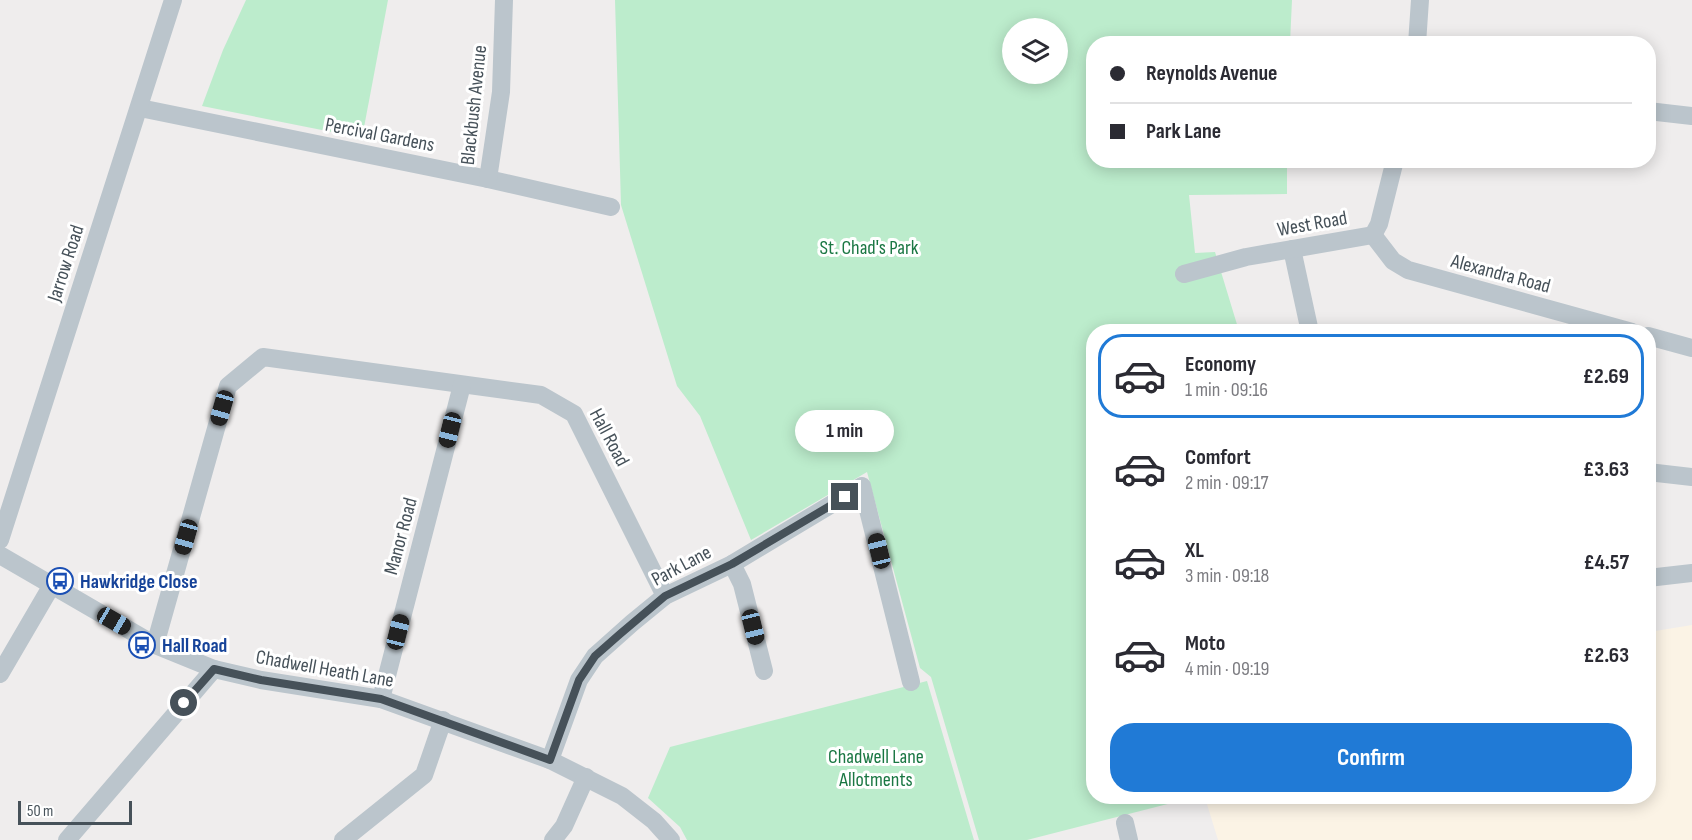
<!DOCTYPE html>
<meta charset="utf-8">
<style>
body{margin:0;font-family:"Sofia Sans Condensed",sans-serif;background:#f2f2f3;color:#2b2b33;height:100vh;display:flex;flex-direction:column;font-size:22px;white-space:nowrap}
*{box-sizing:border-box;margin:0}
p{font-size:20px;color:#7c7c81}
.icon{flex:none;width:33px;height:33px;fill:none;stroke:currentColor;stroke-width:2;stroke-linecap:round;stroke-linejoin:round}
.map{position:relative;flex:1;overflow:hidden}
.sheet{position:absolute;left:1086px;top:324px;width:570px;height:480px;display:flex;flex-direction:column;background:#fff;border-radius:24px;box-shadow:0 3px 15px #0003}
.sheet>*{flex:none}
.top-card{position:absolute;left:1086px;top:36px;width:570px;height:132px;border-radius:24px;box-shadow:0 3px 15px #0003;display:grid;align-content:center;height:132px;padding:0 24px;background:#fff}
.buttons{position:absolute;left:1002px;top:18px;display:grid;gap:12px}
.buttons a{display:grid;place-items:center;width:66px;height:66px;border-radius:50%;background:#fff;box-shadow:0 3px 15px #0003;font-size:30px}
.scale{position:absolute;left:18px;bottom:15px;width:114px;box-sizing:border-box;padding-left:6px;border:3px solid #465159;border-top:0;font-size:16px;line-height:21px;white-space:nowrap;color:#465159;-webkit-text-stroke:4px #fff;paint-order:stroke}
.end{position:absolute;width:27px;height:27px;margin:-14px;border:8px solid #465159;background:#fff;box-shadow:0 0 0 3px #fff}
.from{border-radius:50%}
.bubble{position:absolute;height:42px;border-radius:21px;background:#fff;box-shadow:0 3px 15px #0003;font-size:20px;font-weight:700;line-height:42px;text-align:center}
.car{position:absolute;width:18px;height:36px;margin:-18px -9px;border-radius:8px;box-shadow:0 0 4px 2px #0007;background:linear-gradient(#222 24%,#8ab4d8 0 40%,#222 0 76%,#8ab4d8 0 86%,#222 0)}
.top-card b{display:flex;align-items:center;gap:21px;height:57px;font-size:22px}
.top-card b+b{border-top:2px solid #e1e1e2}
.top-card i{width:15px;height:15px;background:#2b2b33}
ul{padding:10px 0 0;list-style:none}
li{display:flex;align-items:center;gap:18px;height:84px;margin:0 12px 9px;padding:0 12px;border:3px solid transparent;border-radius:24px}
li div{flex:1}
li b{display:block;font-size:22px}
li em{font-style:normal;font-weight:700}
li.current{border-color:#207ad6}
li>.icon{width:54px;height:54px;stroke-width:1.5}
.button{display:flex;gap:12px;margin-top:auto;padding:12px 24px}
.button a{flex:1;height:69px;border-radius:24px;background:#207ad6;color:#fff;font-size:24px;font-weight:700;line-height:69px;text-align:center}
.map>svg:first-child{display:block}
.commercial{fill:#fbf3e5}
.green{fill:#bceccc;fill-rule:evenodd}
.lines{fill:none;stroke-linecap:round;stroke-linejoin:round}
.minor{stroke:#bbc5cc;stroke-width:18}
.route{stroke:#465159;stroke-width:8}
.labels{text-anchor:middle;stroke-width:6;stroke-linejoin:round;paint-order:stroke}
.street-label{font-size:20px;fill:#465159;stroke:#fff}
.park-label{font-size:20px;fill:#1a7743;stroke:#fff}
.transit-label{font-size:20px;font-weight:bold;fill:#164399;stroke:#fff;text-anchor:start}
</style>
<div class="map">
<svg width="1692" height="840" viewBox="0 0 1692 840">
<rect width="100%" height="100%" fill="#efeded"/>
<!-- commercial -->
<path class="commercial" d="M 1692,625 L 1692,840 L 1218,840 L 1206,801 L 1224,797 L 1648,796 L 1649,632 Z"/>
<!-- green -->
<g class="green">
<path d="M 246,0 L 388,0 L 362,138 L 202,106 L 223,50 Z"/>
<path d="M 615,0 L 1292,0 L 1290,43 L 1094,44 L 1094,160 L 1287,161 L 1287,194 L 1189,195 L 1195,253 L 1215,252 L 1239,331 L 1094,332 L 1094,796 L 1195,797 L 1027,840 L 979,840 L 931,677 L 920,668 L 867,472 L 751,540 L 700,416 L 677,386 L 621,205 ZM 1012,28 L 1058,28 L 1058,74 L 1012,74 Z"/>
<path d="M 927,681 L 974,840 L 687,840 L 680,827 L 648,798 L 670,747 Z"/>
</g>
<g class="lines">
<!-- minor -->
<g class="minor">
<path d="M 1417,44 L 1420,0"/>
<path d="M 140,108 L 488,179 L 611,207"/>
<path d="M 1648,111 L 1692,116"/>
<path d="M 488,179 L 501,92 L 504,0"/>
<path d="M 1373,235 L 1393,261 L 1408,270 L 1632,332"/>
<path d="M 1292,249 L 1310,332"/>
<path d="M 1184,274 L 1246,257 L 1373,235 L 1379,224 L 1395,160"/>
<path d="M 1648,336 L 1692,348"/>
<path d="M 1648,472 L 1692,477"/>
<path d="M 0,540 L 173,0"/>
<path d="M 0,555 L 155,645 L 214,669 L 261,680 L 381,699 L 550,760 L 622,796 L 654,821 L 671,840"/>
<path d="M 732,564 L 742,584 L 764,671"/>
<path d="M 1648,578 L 1692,573"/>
<path d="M 155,645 L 228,386 L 263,357 L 541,395 L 574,414 L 665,596"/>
<path d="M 0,674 L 52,585"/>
<path d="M 381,699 L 462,385"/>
<path d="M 550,760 L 579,680 L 595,656 L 632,623 L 665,596 L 732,564 L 862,486 L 911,682"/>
<path d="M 1125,823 L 1129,840"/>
<path d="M 67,840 L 214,669"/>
<path d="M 343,840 L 424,775 L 443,720"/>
<path d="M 553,840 L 564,826 L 586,777"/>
</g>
</g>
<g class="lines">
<!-- route -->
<path class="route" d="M 184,703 L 214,669 L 261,680 L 381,699 L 550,760 L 579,680 L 595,656 L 620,634 L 665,596 L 732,564 L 845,497"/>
</g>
<!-- icons -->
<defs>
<symbol id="bus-ring" viewBox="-11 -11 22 22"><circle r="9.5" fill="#fff" stroke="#1a4fb4" stroke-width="1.5"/><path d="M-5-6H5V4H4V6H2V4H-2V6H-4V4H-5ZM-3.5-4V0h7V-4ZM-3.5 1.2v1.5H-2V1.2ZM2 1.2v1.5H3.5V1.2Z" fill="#1a4fb4"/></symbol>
</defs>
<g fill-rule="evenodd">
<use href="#bus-ring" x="45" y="566" width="30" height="30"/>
<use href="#bus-ring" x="127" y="630" width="30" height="30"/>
</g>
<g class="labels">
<!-- street labels -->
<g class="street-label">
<text transform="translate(473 105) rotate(-84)" y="7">Blackbush Avenue</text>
<text transform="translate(380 134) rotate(11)" y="7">Percival Gardens</text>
<text transform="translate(1312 223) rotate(-10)" y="7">West Road</text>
<text transform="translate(65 263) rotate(-72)" y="7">Jarrow Road</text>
<text transform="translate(1501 273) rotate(15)" y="7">Alexandra Road</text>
<text transform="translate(610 437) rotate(62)" y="7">Hall Road</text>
<text transform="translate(400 536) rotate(-75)" y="7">Manor Road</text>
<text transform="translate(681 565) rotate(-28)" y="7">Park Lane</text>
<text transform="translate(325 668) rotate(10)" y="7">Chadwell Heath Lane</text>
</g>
<!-- park labels -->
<g class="park-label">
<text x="869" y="254">St. Chad's Park</text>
<text x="876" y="763">Chadwell Lane<tspan x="876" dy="23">Allotments</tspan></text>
</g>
<!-- transit labels -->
<g class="transit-label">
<text x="80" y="588">Hawkridge Close</text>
<text x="162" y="652">Hall Road</text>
</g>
</g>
</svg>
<div class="buttons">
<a><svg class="icon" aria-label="layers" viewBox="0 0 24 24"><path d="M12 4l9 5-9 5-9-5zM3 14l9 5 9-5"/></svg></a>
</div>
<div class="scale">50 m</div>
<i class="end from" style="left:184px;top:703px"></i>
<i class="end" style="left:845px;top:497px"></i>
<div class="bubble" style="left:795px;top:410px;width:99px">1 min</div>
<i class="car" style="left:222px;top:408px;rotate:196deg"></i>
<i class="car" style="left:450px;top:430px;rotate:194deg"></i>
<i class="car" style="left:186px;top:537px;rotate:196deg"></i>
<i class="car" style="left:879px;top:551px;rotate:346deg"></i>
<i class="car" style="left:114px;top:621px;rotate:120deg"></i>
<i class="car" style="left:753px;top:627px;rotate:166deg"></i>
<i class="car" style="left:398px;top:632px;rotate:14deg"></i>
<div class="top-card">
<b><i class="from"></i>Reynolds Avenue</b>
<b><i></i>Park Lane</b>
</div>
<section class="sheet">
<ul>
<li class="current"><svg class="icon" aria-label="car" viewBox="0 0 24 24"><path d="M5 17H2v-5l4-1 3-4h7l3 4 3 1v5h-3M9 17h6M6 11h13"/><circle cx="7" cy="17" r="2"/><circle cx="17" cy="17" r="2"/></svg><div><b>Economy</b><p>1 min · 09:16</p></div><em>£2.69</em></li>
<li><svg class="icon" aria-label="car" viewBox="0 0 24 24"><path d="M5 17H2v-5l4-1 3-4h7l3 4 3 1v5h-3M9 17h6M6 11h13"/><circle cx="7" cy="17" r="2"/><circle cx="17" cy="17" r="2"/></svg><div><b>Comfort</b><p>2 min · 09:17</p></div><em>£3.63</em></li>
<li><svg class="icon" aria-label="car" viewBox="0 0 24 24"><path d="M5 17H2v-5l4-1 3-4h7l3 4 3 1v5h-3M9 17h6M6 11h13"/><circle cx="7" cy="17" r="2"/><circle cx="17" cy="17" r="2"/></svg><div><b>XL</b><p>3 min · 09:18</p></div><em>£4.57</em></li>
<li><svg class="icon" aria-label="car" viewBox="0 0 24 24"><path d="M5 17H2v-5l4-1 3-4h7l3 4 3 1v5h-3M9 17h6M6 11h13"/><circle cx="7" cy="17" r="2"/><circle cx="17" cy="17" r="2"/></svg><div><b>Moto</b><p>4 min · 09:19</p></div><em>£2.63</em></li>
</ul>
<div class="button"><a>Confirm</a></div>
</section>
</div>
